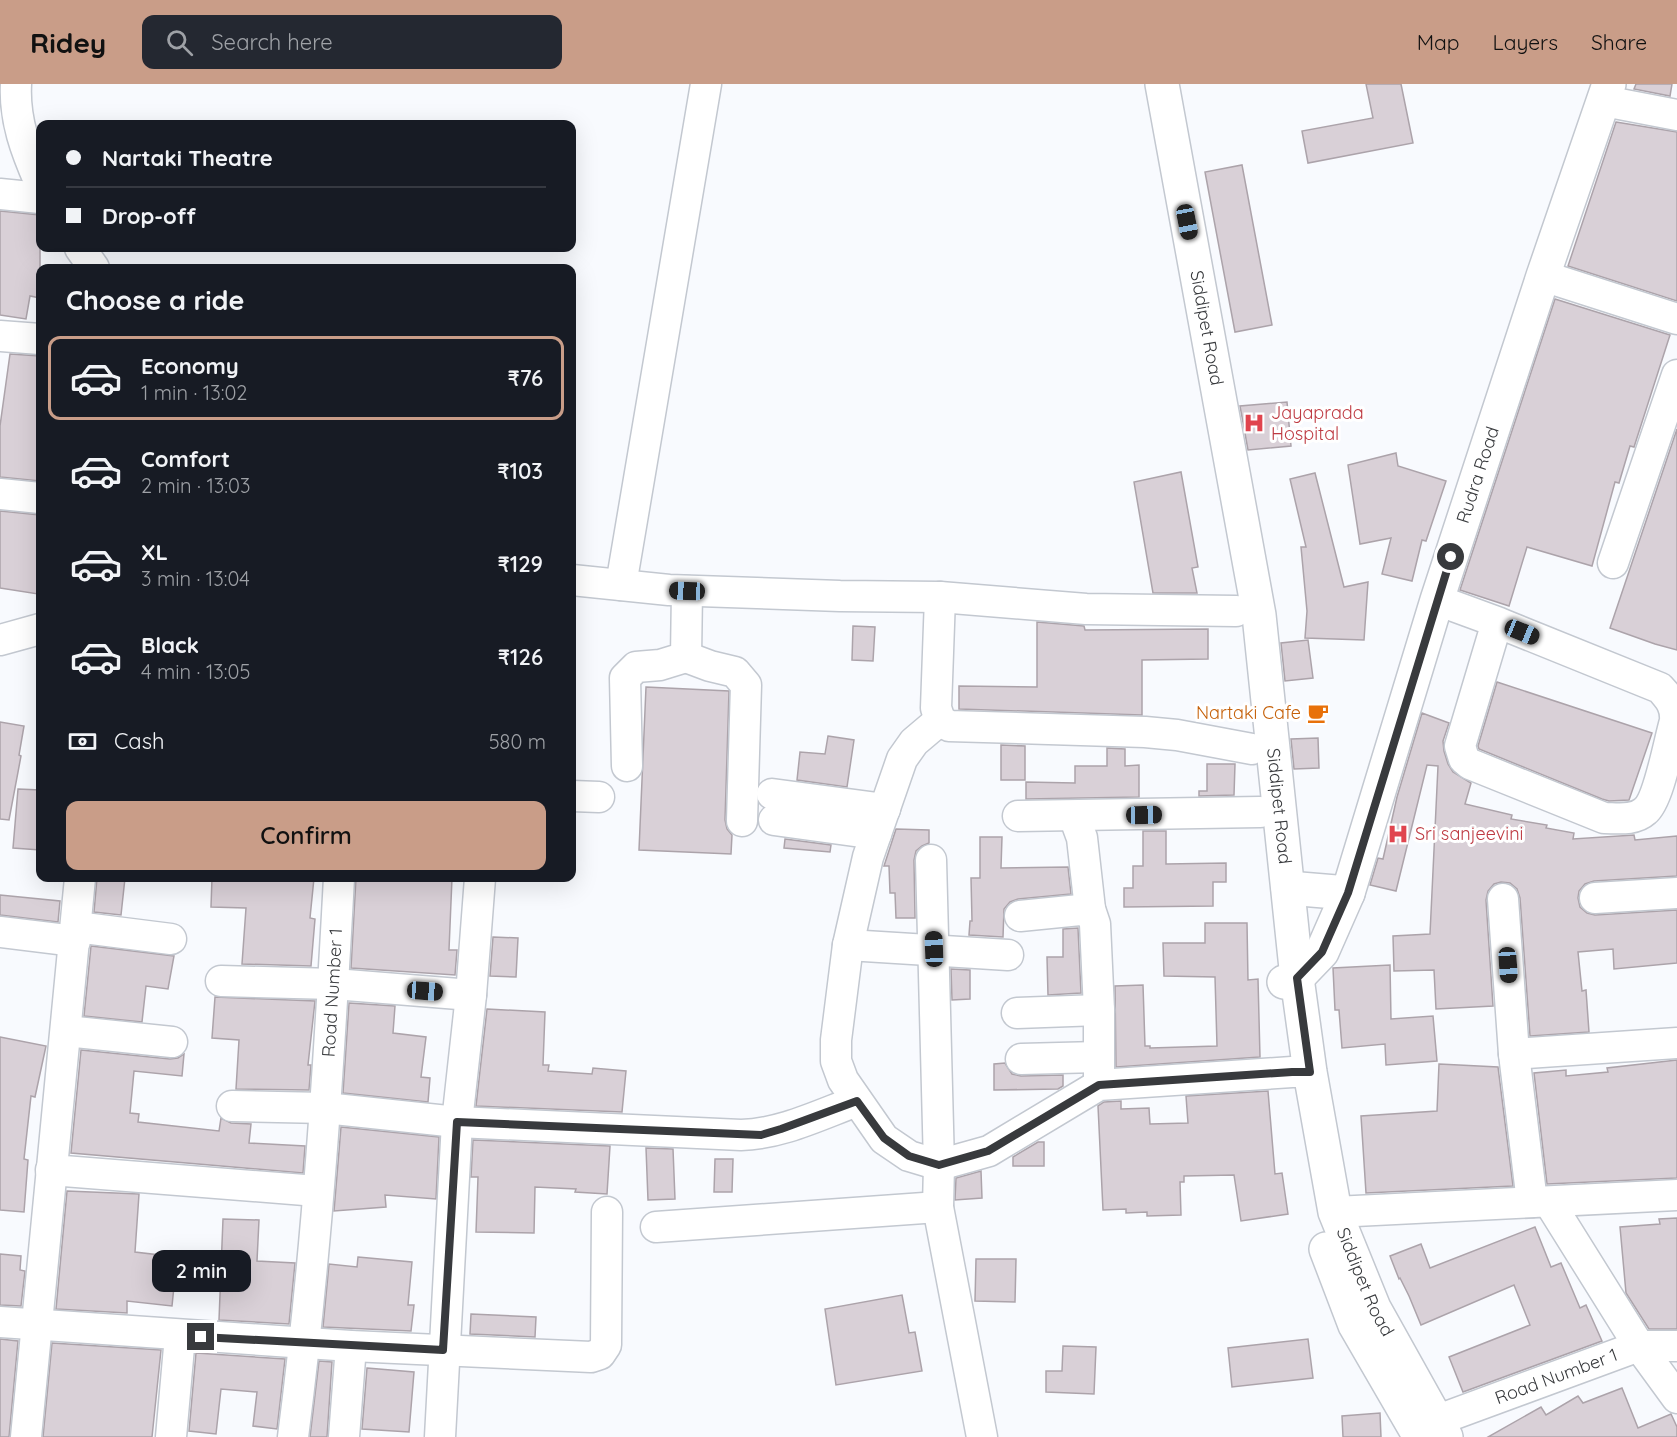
<!DOCTYPE html>
<meta charset="utf-8">
<style>
body{margin:0;font-family:Quicksand,sans-serif;background:#242831;color:#f1f3f6;height:100vh;display:flex;flex-direction:column;font-size:22px;white-space:nowrap}
*{box-sizing:border-box;margin:0}
p{font-size:20px;color:#9ea1a6}
.icon{flex:none;width:33px;height:33px;fill:none;stroke:currentColor;stroke-width:2;stroke-linecap:round;stroke-linejoin:round}
.map{position:relative;flex:1;overflow:hidden}
.side{position:absolute;left:36px;top:180px;width:540px;height:618px;display:flex;flex-direction:column;background:#171b24;border-radius:12px;box-shadow:0 6px 24px #0002}
.side>*{flex:none}
.guide{position:absolute;left:36px;top:36px;width:540px;height:132px;border-radius:12px;box-shadow:0 6px 24px #0002;display:grid;align-content:center;height:132px;padding:0 30px;background:#171b24}
.end{position:absolute;width:27px;height:27px;margin:-14px;border:8px solid #383a3d;background:#fff;box-shadow:0 0 0 3px #fff}
.from{border-radius:50%}
.bubble{position:absolute;height:42px;border-radius:12px;background:#171b24;box-shadow:0 6px 24px #0002;font-size:20px;font-weight:600;line-height:42px;text-align:center}
.car{position:absolute;width:18px;height:36px;margin:-18px -9px;border-radius:8px;box-shadow:0 0 4px 2px #0007;background:linear-gradient(#222 24%,#8ab4d8 0 40%,#222 0 76%,#8ab4d8 0 86%,#222 0)}
.guide b{display:flex;align-items:center;gap:21px;height:57px;font-size:22px}
.guide b+b{border-top:2px solid #363941}
.guide i{width:15px;height:15px;background:#f1f3f6}
ul{padding:0;list-style:none}
li{display:flex;align-items:center;gap:18px;height:84px;margin:0 12px 9px;padding:0 18px;border:3px solid transparent;border-radius:12px}
li div{flex:1}
li b{display:block;font-size:22px}
li em{font-style:normal;font-weight:600}
li.on{border-color:#c99d88}
li>.icon{width:54px;height:54px;stroke-width:1.5}
h2{padding:0 30px;font-size:27px;line-height:72px}
.pay{display:flex;align-items:center;gap:15px;height:66px;padding:0 30px;font-size:22px}
.pay p{margin-inline-start:auto}
.primary-button{display:flex;gap:12px;margin-top:auto;padding:12px 30px}
.primary-button a{flex:1;height:69px;border-radius:12px;background:#c99d88;color:#111;font-size:24px;font-weight:600;line-height:69px;text-align:center}
header{display:flex;align-items:center;gap:36px;box-sizing:border-box;height:84px;padding:0 30px;background:#c99d88;color:#111}
header strong{font-size:28px}
nav{display:flex;gap:33px;margin-inline-start:auto;font-size:21px}
.search{width:420px;height:54px;background:#242831;display:flex;align-items:center;gap:15px;box-sizing:border-box;padding:0 21px;border-radius:12px;color:#9ea1a6;font-size:22px}
.map>svg:first-child{display:block}
.building{fill:#d9d0d7;stroke:#aca3aa;stroke-width:1.5}
.lines{fill:none;stroke-linecap:round;stroke-linejoin:round}
.minor-casing{stroke:#c3c8d0;stroke-width:33}
.major-casing{stroke:#c3c8d0;stroke-width:36}
.minor{stroke:#fff;stroke-width:30}
.major{stroke:#fff;stroke-width:33}
.route{stroke:#383a3d;stroke-width:8}
.labels{text-anchor:middle;stroke-width:6;stroke-linejoin:round;paint-order:stroke}
.street-label{font-size:18px;fill:#383a3d;stroke:#fff}
.health-label{font-size:18px;fill:#be3a42;stroke:#fff;text-anchor:start}
.food-label{font-size:18px;fill:#c56008;stroke:#fff;text-anchor:end}
</style>
<header>
<strong>Ridey</strong>
<div class="search"><svg class="icon" aria-label="search" viewBox="0 0 24 24"><circle cx="10" cy="10" r="6"/><path d="M15 15l6 6"/></svg>Search here</div>
<nav><a>Map</a><a>Layers</a><a>Share</a></nav>
</header>
<div class="map">
<svg width="1677" height="1353" viewBox="0 0 1677 1353">
<rect width="100%" height="100%" fill="#f8fafe"/>
<!-- building -->
<g class="building">
<path d="M 1366,0 L 1401,0 L 1413,59 L 1308,79 L 1302,47 L 1373,34 Z"/>
<path d="M 1636,0 L 1672,0 L 1670,12 L 1634,5 Z"/>
<path d="M 1616,38 L 1677,48 L 1677,217 L 1568,182 Z"/>
<path d="M 1242,81 L 1272,241 L 1235,248 L 1205,88 Z"/>
<path d="M 0,127 L 40,131 L 40,214 L 30,212 L 26,235 L 0,231 Z"/>
<path d="M 1555,215 L 1670,251 L 1634,363 L 1630,362 L 1619,399 L 1615,398 L 1592,482 L 1527,463 L 1509,522 L 1460,506 Z"/>
<path d="M 10,270 L 40,272 L 40,397 L 0,393 L 0,342 Z"/>
<path d="M 1287,318 L 1291,362 L 1248,366 L 1240,322 Z"/>
<path d="M 1677,345 L 1677,566 L 1655,560 L 1610,544 Z"/>
<path d="M 1396,369 L 1398,382 L 1446,397 L 1426,457 L 1422,456 L 1412,497 L 1382,490 L 1391,454 L 1360,460 L 1348,381 Z"/>
<path d="M 1181,388 L 1198,483 L 1192,484 L 1197,509 L 1153,509 L 1134,398 Z"/>
<path d="M 1315,389 L 1344,503 L 1368,498 L 1364,556 L 1305,554 L 1307,527 L 1301,463 L 1306,463 L 1290,395 Z"/>
<path d="M 0,427 L 40,431 L 40,496 L 38,510 L 0,504 Z"/>
<path d="M 1037,538 L 1084,542 L 1085,546 L 1208,545 L 1208,575 L 1142,576 L 1142,631 L 959,625 L 959,602 L 1037,603 Z"/>
<path d="M 853,542 L 875,543 L 873,577 L 852,576 Z"/>
<path d="M 1308,556 L 1313,594 L 1285,597 L 1281,559 Z"/>
<path d="M 1497,598 L 1652,649 L 1629,716 L 1609,717 L 1602,715 L 1479,665 L 1478,662 Z"/>
<path d="M 646,603 L 729,607 L 725,736 L 727,745 L 732,751 L 731,770 L 639,766 Z"/>
<path d="M 1422,629 L 1449,639 L 1443,657 L 1444,667 L 1448,680 L 1453,688 L 1471,699 L 1465,720 L 1512,731 L 1511,735 L 1547,741 L 1546,744 L 1574,749 L 1573,755 L 1634,751 L 1635,756 L 1677,752 L 1677,792 L 1594,797 L 1585,800 L 1579,807 L 1578,814 L 1580,823 L 1587,829 L 1595,831 L 1677,826 L 1677,879 L 1614,885 L 1613,865 L 1578,868 L 1582,907 L 1586,906 L 1589,948 L 1530,952 L 1520,814 L 1517,805 L 1510,799 L 1501,798 L 1494,800 L 1488,807 L 1486,816 L 1493,922 L 1436,925 L 1434,886 L 1394,887 L 1393,852 L 1430,850 L 1438,682 L 1427,681 L 1396,807 L 1370,801 L 1378,774 L 1383,775 L 1397,713 Z"/>
<path d="M 0,638 L 24,642 L 19,671 L 21,672 L 9,736 L 0,735 Z"/>
<path d="M 828,652 L 854,656 L 847,703 L 797,696 L 800,668 L 825,670 Z"/>
<path d="M 1318,654 L 1319,684 L 1294,685 L 1291,655 Z"/>
<path d="M 1001,661 L 1025,662 L 1025,696 L 1001,696 Z"/>
<path d="M 1107,664 L 1125,665 L 1125,682 L 1139,681 L 1139,713 L 1026,715 L 1026,698 L 1075,699 L 1075,682 L 1107,682 Z"/>
<path d="M 1207,680 L 1235,680 L 1234,711 L 1199,712 L 1199,707 L 1207,707 Z"/>
<path d="M 18,705 L 40,706 L 40,766 L 13,764 Z"/>
<path d="M 896,745 L 929,746 L 929,759 L 922,762 L 916,767 L 914,776 L 915,834 L 896,834 L 895,809 L 890,809 L 889,782 L 884,782 Z"/>
<path d="M 1143,747 L 1166,747 L 1166,780 L 1226,779 L 1226,798 L 1213,798 L 1213,822 L 1124,823 L 1124,804 L 1133,804 L 1133,782 L 1143,782 Z"/>
<path d="M 980,753 L 1002,753 L 1001,784 L 1068,783 L 1071,810 L 1018,815 L 1010,818 L 1004,825 L 1003,853 L 969,851 L 970,837 L 972,837 L 971,794 L 980,794 Z"/>
<path d="M 785,755 L 831,761 L 830,768 L 784,764 Z"/>
<path d="M 97,794 L 125,794 L 121,831 L 94,828 Z"/>
<path d="M 212,794 L 314,794 L 310,834 L 315,835 L 311,882 L 242,880 L 246,824 L 211,823 Z"/>
<path d="M 356,794 L 452,794 L 449,866 L 457,866 L 455,891 L 351,884 Z"/>
<path d="M 0,811 L 60,817 L 58,838 L 0,831 Z"/>
<path d="M 1205,839 L 1247,839 L 1248,896 L 1258,895 L 1260,973 L 1116,983 L 1115,902 L 1143,901 L 1145,962 L 1150,962 L 1150,964 L 1217,962 L 1215,893 L 1164,892 L 1163,859 L 1205,859 Z"/>
<path d="M 1078,844 L 1081,909 L 1048,911 L 1047,873 L 1063,873 L 1063,845 Z"/>
<path d="M 493,853 L 518,854 L 516,893 L 490,892 Z"/>
<path d="M 91,862 L 174,872 L 168,905 L 146,902 L 142,938 L 84,932 Z"/>
<path d="M 1390,881 L 1391,935 L 1433,932 L 1437,977 L 1386,981 L 1385,960 L 1342,964 L 1339,926 L 1335,926 L 1333,884 Z"/>
<path d="M 951,885 L 970,886 L 970,915 L 952,916 Z"/>
<path d="M 215,913 L 315,917 L 308,981 L 311,981 L 309,1006 L 236,1005 L 239,956 L 212,954 Z"/>
<path d="M 349,919 L 395,922 L 393,949 L 426,953 L 421,993 L 430,994 L 428,1018 L 343,1009 Z"/>
<path d="M 487,925 L 545,928 L 543,981 L 549,981 L 548,987 L 592,990 L 593,984 L 626,987 L 622,1028 L 476,1022 Z"/>
<path d="M 0,953 L 46,962 L 35,1013 L 31,1012 L 24,1075 L 28,1076 L 24,1128 L 0,1126 Z"/>
<path d="M 81,966 L 170,975 L 178,974 L 184,970 L 182,992 L 134,987 L 130,1029 L 139,1030 L 138,1038 L 219,1047 L 221,1034 L 231,1039 L 251,1040 L 249,1059 L 305,1062 L 303,1089 L 71,1069 Z"/>
<path d="M 1677,976 L 1677,1094 L 1547,1100 L 1534,989 L 1566,986 L 1566,992 L 1608,988 L 1607,984 Z"/>
<path d="M 1005,979 L 1012,990 L 1021,992 L 1063,991 L 1063,1002 L 1058,1005 L 994,1006 L 994,980 Z"/>
<path d="M 1439,980 L 1498,983 L 1513,1102 L 1366,1109 L 1361,1032 L 1437,1027 Z"/>
<path d="M 1268,1007 L 1275,1090 L 1282,1089 L 1288,1130 L 1241,1137 L 1234,1091 L 1184,1092 L 1184,1098 L 1180,1098 L 1181,1131 L 1147,1132 L 1147,1128 L 1126,1129 L 1126,1125 L 1103,1126 L 1098,1022 L 1104,1018 L 1121,1017 L 1121,1025 L 1149,1024 L 1150,1040 L 1188,1039 L 1186,1012 Z"/>
<path d="M 341,1043 L 439,1053 L 436,1115 L 385,1111 L 386,1123 L 334,1127 Z"/>
<path d="M 473,1056 L 610,1062 L 607,1110 L 575,1108 L 576,1105 L 535,1103 L 534,1149 L 476,1148 L 478,1093 L 471,1093 Z"/>
<path d="M 1038,1058 L 1044,1058 L 1044,1082 L 1013,1082 L 1013,1073 Z"/>
<path d="M 646,1064 L 673,1065 L 675,1115 L 648,1116 Z"/>
<path d="M 715,1075 L 733,1075 L 732,1108 L 714,1108 Z"/>
<path d="M 981,1087 L 982,1114 L 955,1116 L 956,1094 Z"/>
<path d="M 67,1107 L 139,1110 L 135,1168 L 177,1173 L 172,1222 L 127,1217 L 127,1229 L 56,1225 Z"/>
<path d="M 1677,1134 L 1677,1245 L 1649,1245 L 1626,1209 L 1620,1143 L 1660,1140 L 1659,1135 Z"/>
<path d="M 223,1135 L 259,1136 L 257,1177 L 295,1179 L 289,1240 L 219,1236 Z"/>
<path d="M 1535,1143 L 1551,1183 L 1561,1179 L 1580,1224 L 1586,1221 L 1602,1257 L 1463,1308 L 1449,1273 L 1530,1241 L 1514,1201 L 1421,1241 L 1409,1212 L 1400,1194 L 1399,1195 L 1390,1172 L 1421,1160 L 1430,1184 Z"/>
<path d="M 0,1170 L 21,1172 L 20,1186 L 25,1187 L 21,1222 L 0,1221 Z"/>
<path d="M 358,1173 L 412,1178 L 408,1221 L 414,1221 L 411,1247 L 323,1243 L 329,1180 L 357,1183 Z"/>
<path d="M 976,1175 L 1016,1175 L 1015,1218 L 975,1217 Z"/>
<path d="M 902,1211 L 909,1249 L 915,1248 L 922,1287 L 836,1301 L 825,1225 Z"/>
<path d="M 471,1230 L 536,1233 L 535,1253 L 470,1250 Z"/>
<path d="M 0,1255 L 18,1257 L 9,1353 L 0,1353 Z"/>
<path d="M 1308,1255 L 1313,1294 L 1232,1303 L 1228,1264 Z"/>
<path d="M 52,1259 L 161,1266 L 152,1353 L 43,1353 Z"/>
<path d="M 1063,1262 L 1096,1263 L 1094,1310 L 1046,1308 L 1046,1287 L 1062,1287 Z"/>
<path d="M 196,1269 L 285,1275 L 277,1345 L 253,1342 L 257,1308 L 221,1305 L 216,1350 L 189,1347 Z"/>
<path d="M 319,1277 L 332,1278 L 327,1353 L 310,1353 Z"/>
<path d="M 367,1284 L 414,1288 L 409,1348 L 362,1345 Z"/>
<path d="M 1622,1304 L 1638,1344 L 1671,1330 L 1677,1343 L 1677,1353 L 1488,1353 L 1541,1323 L 1546,1331 L 1578,1312 L 1583,1319 Z"/>
<path d="M 1380,1329 L 1381,1353 L 1343,1353 L 1342,1332 Z"/>
</g>
<g class="lines">
<defs>
<g id="minor">
<path d="M 16,0 C 14,36 26,67 40,99"/>
<path d="M 1604,17 L 1677,31"/>
<path d="M 0,110 L 40,114"/>
<path d="M 80,164 L 94,184"/>
<path d="M 1543,192 L 1677,235"/>
<path d="M 0,252 L 40,255"/>
<path d="M 0,410 L 40,414"/>
<path d="M 1613,479 L 1677,291"/>
<path d="M 572,496 L 669,506 L 840,512 L 940,513 L 1086,525 L 1236,527"/>
<path d="M 621,501 L 706,0"/>
<path d="M 940,513 L 936,624 L 940,636 L 949,642 L 1145,648 L 1177,651 L 1252,665"/>
<path d="M 1437,516 L 1497,538 L 1504,541 L 1660,604 C 1670,615 1676,622 1675,637 C 1669,657 1659,716 1645,727 C 1634,737 1617,734 1604,734 L 1470,680 L 1464,675 L 1460,662 L 1497,538"/>
<path d="M 0,556 L 40,545"/>
<path d="M 686,573 L 710,582 L 735,588 L 746,601 L 742,737"/>
<path d="M 940,636 L 914,658 L 902,675 L 868,773 L 848,861 L 836,956 L 836,977 L 843,996 L 884,1055 L 909,1072 L 939,1081 L 989,1067 L 1099,1001 L 1292,988 L 1310,988"/>
<path d="M 627,682 L 625,594 L 636,583 L 660,581 L 686,573 L 687,507"/>
<path d="M 772,710 L 885,725"/>
<path d="M 572,712 L 599,713"/>
<path d="M 1018,732 L 1260,728"/>
<path d="M 1074,732 L 1082,754 L 1090,825 L 1095,840 L 1099,926 L 1099,1001"/>
<path d="M 774,736 L 876,750"/>
<path d="M 931,776 L 939,1081 L 938,1123 L 982,1353"/>
<path d="M 1595,814 L 1677,809"/>
<path d="M 1503,815 L 1514,970 L 1532,1118"/>
<path d="M 1020,832 L 1090,825"/>
<path d="M 76,843 L 171,855"/>
<path d="M 0,848 L 75,857"/>
<path d="M 848,861 L 1008,871"/>
<path d="M 221,897 L 334,900 L 471,911"/>
<path d="M 1017,929 L 1099,926"/>
<path d="M 66,947 L 172,958"/>
<path d="M 1514,970 L 1677,959"/>
<path d="M 1021,975 L 1098,973"/>
<path d="M 232,1022 L 325,1024 L 457,1038 L 741,1051 C 781,1050 819,1031 857,1017"/>
<path d="M 51,1086 L 317,1107"/>
<path d="M 1549,1118 L 1639,1262 L 1677,1314"/>
<path d="M 1335,1128 L 1677,1111"/>
<path d="M 656,1143 L 938,1123"/>
<path d="M 0,1238 L 351,1262 L 591,1273 L 600,1270 L 606,1261 L 607,1128"/>
<path id="s1" d="M 1438,1336 L 1639,1262 L 1677,1262"/>
<path d="M 26,1353 L 80,794"/>
<path d="M 171,1353 L 180,1252"/>
<path id="s2" d="M 293,1353 C 317,1168 329,980 339,794"/>
<path d="M 344,1353 L 351,1262"/>
<path d="M 440,1353 L 457,1038 L 471,911 L 480,794"/>
</g>
<g id="major">
<path id="s3" d="M 1162,0 L 1259,531 L 1297,894 L 1310,988 L 1335,1128 L 1374,1224 L 1446,1353"/>
<path d="M 1288,804 L 1348,809"/>
<path id="s4" d="M 1284,898 L 1297,894 L 1322,868 L 1348,809 L 1437,516 L 1543,192 L 1609,0"/>
<path d="M 1326,1165 L 1355,1241 L 1420,1353"/>
</g>
</defs>
<!-- minor casing -->
<use href="#minor" class="minor-casing"/>
<!-- major casing -->
<use href="#major" class="major-casing"/>
<!-- minor -->
<use href="#minor" class="minor"/>
<!-- major -->
<use href="#major" class="major"/>
</g>
<g class="lines">
<!-- route -->
<path class="route" d="M 201,1253 L 443,1266 L 457,1038 L 761,1051 L 781,1045 L 857,1017 L 884,1054 L 909,1072 L 939,1081 L 988,1067 L 1099,1001 L 1292,988 L 1310,988 L 1297,894 L 1322,868 L 1348,809 L 1451,473"/>
</g>
<!-- icons -->
<defs>
<symbol id="hospital-bare" viewBox="-9 -9 18 18"><path d="M-5-5h3v3.5h4V-5h3V5h-3V1.5h-4V5h-3Z" fill="#e0444e" stroke="#fff" stroke-width="2.5" paint-order="stroke"/></symbol>
<symbol id="cafe-bare" viewBox="-9 -9 18 18"><path d="M-5.5-4.5H6V0H3Q3 3.5 0 3.5H-2.5Q-5.5 3.5-5.5 0ZM3-3.2v2h1.7v-2ZM-6 4.5H4V6H-6Z" fill="#e8710a" stroke="#fff" stroke-width="2.5" paint-order="stroke"/></symbol>
</defs>
<g fill-rule="evenodd">
<use href="#hospital-bare" x="1239" y="324" width="30" height="30"/>
<use href="#cafe-bare" x="1303" y="614" width="30" height="30"/>
<use href="#hospital-bare" x="1383" y="735" width="30" height="30"/>
</g>
<g class="labels">
<!-- street labels -->
<g class="street-label">
<text dy="6" stroke="none"><textPath href="#s3" startOffset="248">Siddipet Road</textPath></text>
<text dy="6" stroke="none"><textPath href="#s4" startOffset="552">Rudra Road</textPath></text>
<text dy="6" stroke="none"><textPath href="#s3" startOffset="732">Siddipet Road</textPath></text>
<text dy="6" stroke="none"><textPath href="#s2" startOffset="446">Road Number 1</textPath></text>
<text dy="6" stroke="none"><textPath href="#s3" startOffset="1218">Siddipet Road</textPath></text>
<text dy="6" stroke="none"><textPath href="#s1" startOffset="126">Road Number 1</textPath></text>
</g>
<!-- health labels -->
<g class="health-label">
<text x="1271" y="335">Jayaprada<tspan x="1271" dy="21">Hospital</tspan></text>
<text x="1415" y="756">Sri sanjeevini</text>
</g>
<!-- food labels -->
<g class="food-label">
<text x="1301" y="635">Nartaki Cafe</text>
</g>
</g>
</svg>
<i class="end from" style="left:1451px;top:473px"></i>
<i class="end" style="left:201px;top:1253px"></i>
<div class="bubble" style="left:152px;top:1166px;width:99px">2 min</div>
<i class="car" style="left:1187px;top:138px;rotate:169deg"></i>
<i class="car" style="left:687px;top:507px;rotate:272deg"></i>
<i class="car" style="left:1522px;top:548px;rotate:112deg"></i>
<i class="car" style="left:1144px;top:731px;rotate:89deg"></i>
<i class="car" style="left:934px;top:865px;rotate:358deg"></i>
<i class="car" style="left:1508px;top:881px;rotate:176deg"></i>
<i class="car" style="left:425px;top:907px;rotate:94deg"></i>
<div class="guide">
<b><i class="from"></i>Nartaki Theatre</b>
<b><i></i>Drop-off</b>
</div>
<section class="side">
<h2>Choose a ride</h2>
<ul>
<li class="on"><svg class="icon" aria-label="car" viewBox="0 0 24 24"><path d="M5 17H2v-5l4-1 3-4h7l3 4 3 1v5h-3M9 17h6M6 11h13"/><circle cx="7" cy="17" r="2"/><circle cx="17" cy="17" r="2"/></svg><div><b>Economy</b><p>1 min · 13:02</p></div><em>₹76</em></li>
<li><svg class="icon" aria-label="car" viewBox="0 0 24 24"><path d="M5 17H2v-5l4-1 3-4h7l3 4 3 1v5h-3M9 17h6M6 11h13"/><circle cx="7" cy="17" r="2"/><circle cx="17" cy="17" r="2"/></svg><div><b>Comfort</b><p>2 min · 13:03</p></div><em>₹103</em></li>
<li><svg class="icon" aria-label="car" viewBox="0 0 24 24"><path d="M5 17H2v-5l4-1 3-4h7l3 4 3 1v5h-3M9 17h6M6 11h13"/><circle cx="7" cy="17" r="2"/><circle cx="17" cy="17" r="2"/></svg><div><b>XL</b><p>3 min · 13:04</p></div><em>₹129</em></li>
<li><svg class="icon" aria-label="car" viewBox="0 0 24 24"><path d="M5 17H2v-5l4-1 3-4h7l3 4 3 1v5h-3M9 17h6M6 11h13"/><circle cx="7" cy="17" r="2"/><circle cx="17" cy="17" r="2"/></svg><div><b>Black</b><p>4 min · 13:05</p></div><em>₹126</em></li>
</ul>
<div class="pay"><svg class="icon" aria-label="cash" viewBox="0 0 24 24"><path d="M3 7h18v10H3z"/><circle cx="12" cy="12" r="2"/></svg>Cash<p>580 m</p></div>
<div class="primary-button"><a>Confirm</a></div>
</section>
</div>
